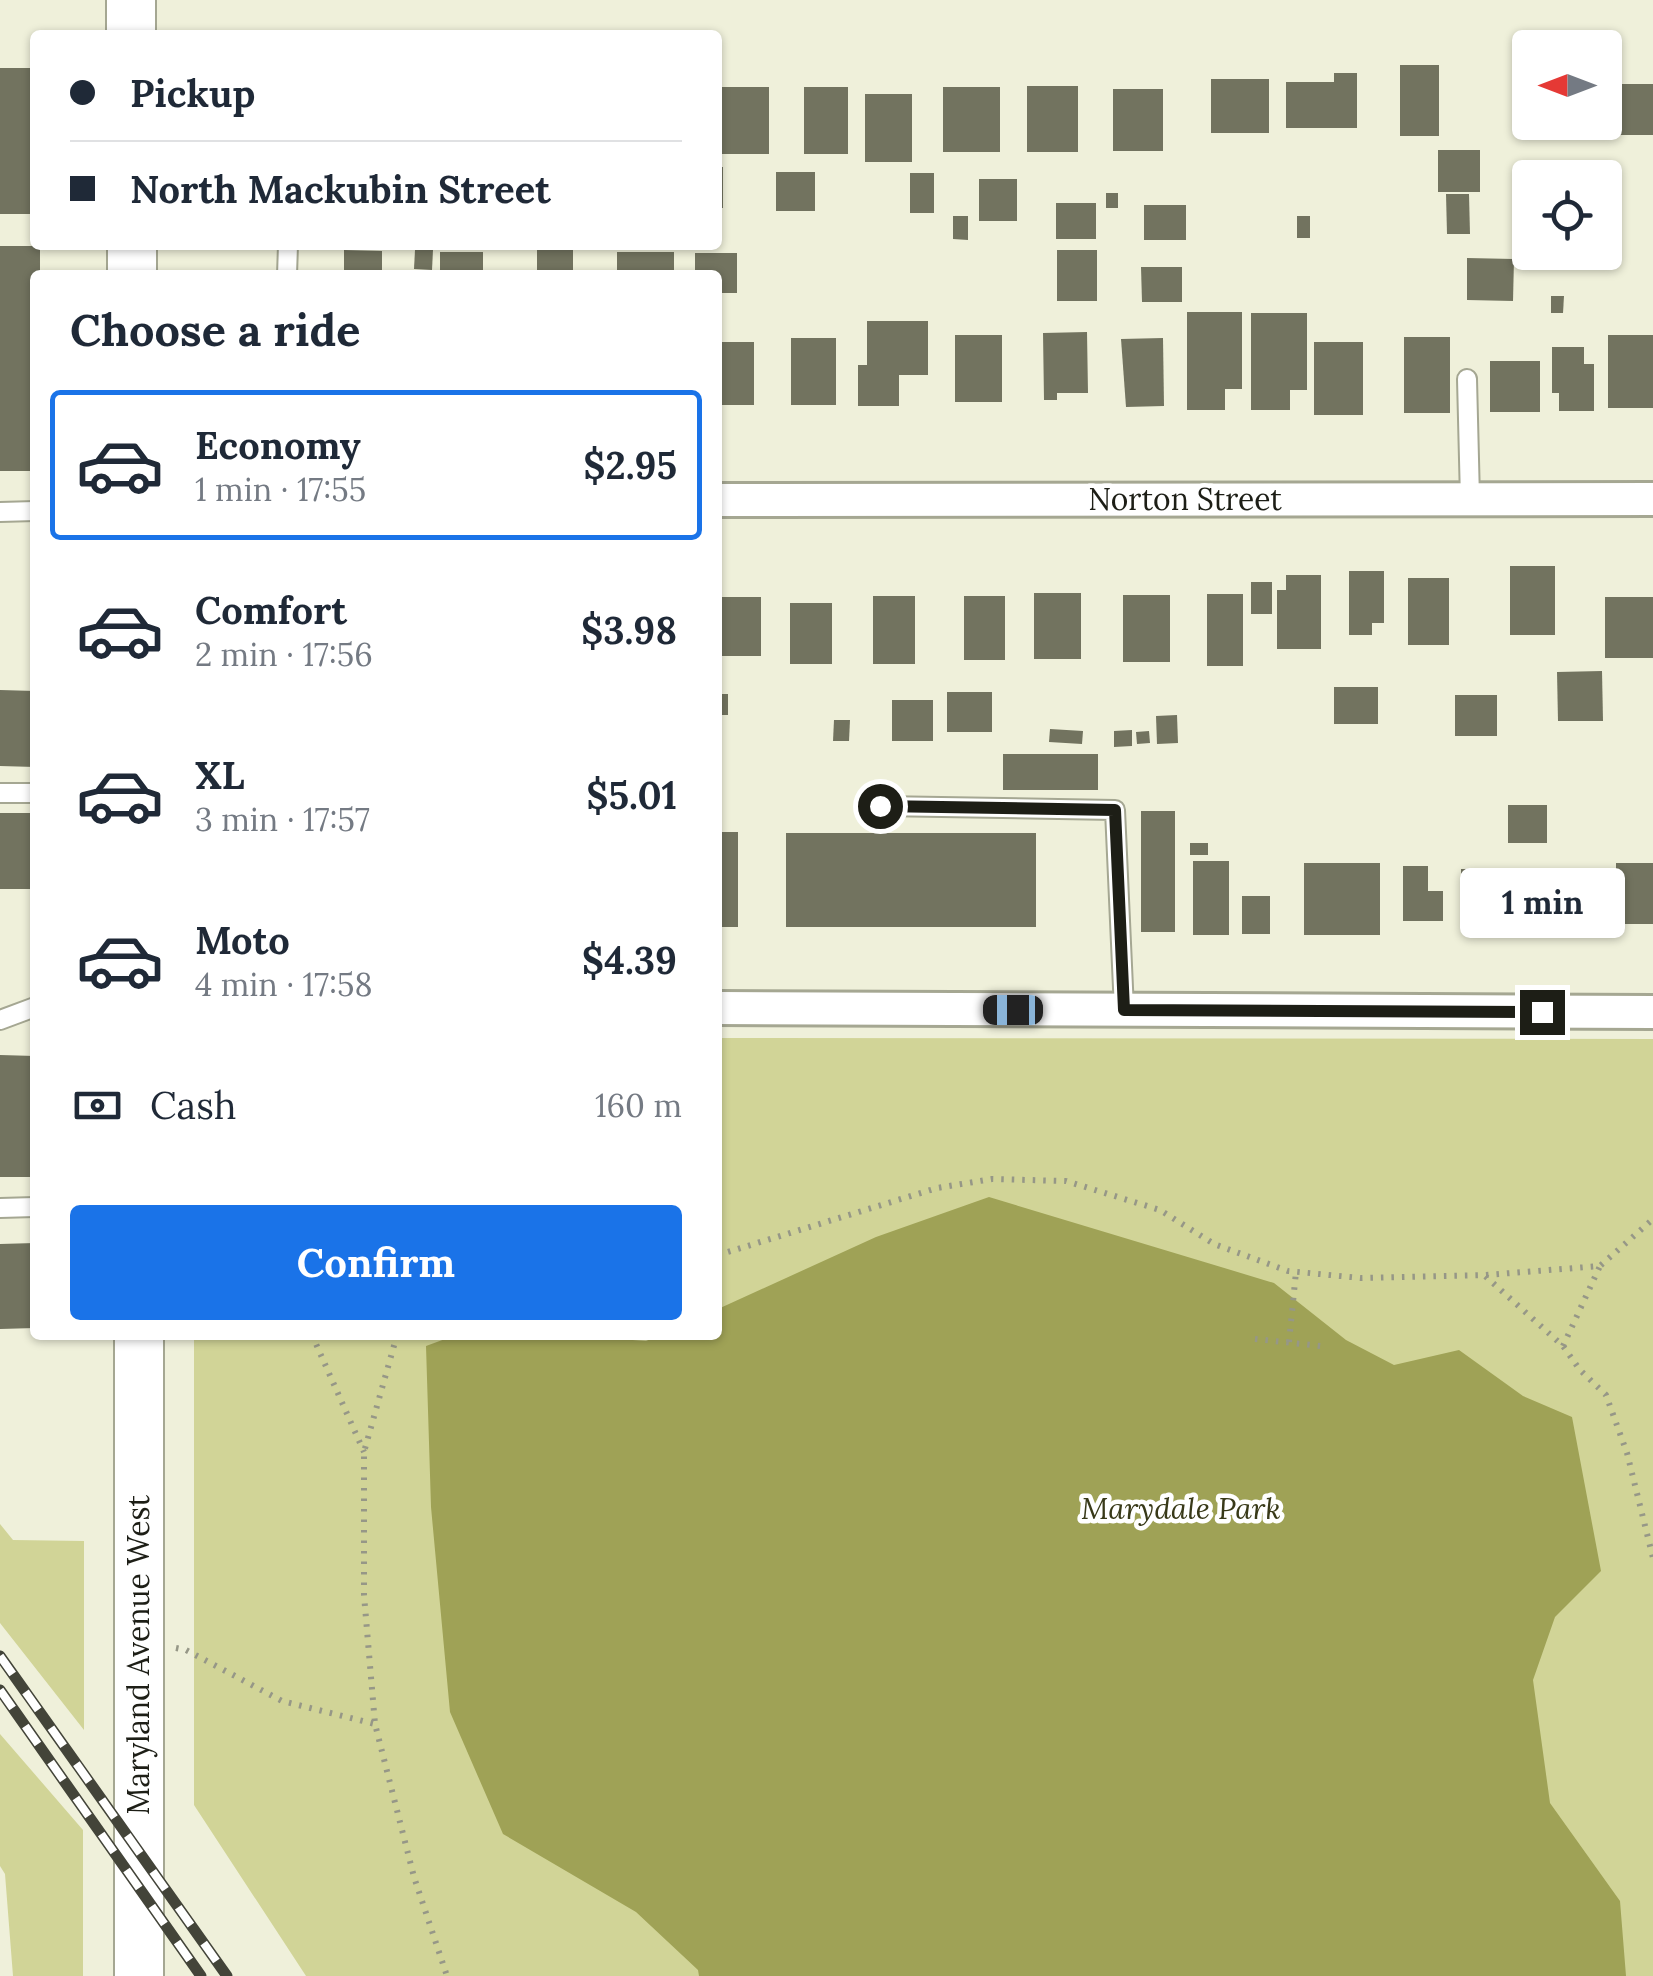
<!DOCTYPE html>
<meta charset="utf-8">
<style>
body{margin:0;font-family:Lora,serif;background:#f6f6f7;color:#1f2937;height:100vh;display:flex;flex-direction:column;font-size:38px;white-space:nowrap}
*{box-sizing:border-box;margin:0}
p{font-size:32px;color:#747a83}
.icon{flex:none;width:55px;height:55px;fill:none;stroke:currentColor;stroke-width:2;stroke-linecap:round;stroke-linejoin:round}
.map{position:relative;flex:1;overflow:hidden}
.side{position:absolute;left:30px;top:270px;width:692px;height:1070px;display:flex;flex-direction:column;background:#fff;border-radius:10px;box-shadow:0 2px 8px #0004}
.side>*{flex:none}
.banner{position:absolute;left:30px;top:30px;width:692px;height:220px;border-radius:10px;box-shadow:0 2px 8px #0004;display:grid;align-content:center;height:220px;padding:0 40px;background:#fff}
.needle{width:65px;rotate:270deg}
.fabs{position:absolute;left:1512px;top:30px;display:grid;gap:20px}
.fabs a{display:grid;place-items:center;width:110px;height:110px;border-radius:10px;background:#fff;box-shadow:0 2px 8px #0004;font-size:50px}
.end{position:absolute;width:45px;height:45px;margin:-22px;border:12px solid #1d1e16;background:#fff;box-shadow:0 0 0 5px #fff}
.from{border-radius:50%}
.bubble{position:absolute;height:70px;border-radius:10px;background:#fff;box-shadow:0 2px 8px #0004;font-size:32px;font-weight:700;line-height:70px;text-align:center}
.car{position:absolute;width:30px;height:60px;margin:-30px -15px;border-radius:12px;box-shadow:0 0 8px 2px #0007;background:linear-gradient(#222 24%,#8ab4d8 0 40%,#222 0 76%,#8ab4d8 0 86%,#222 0)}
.banner b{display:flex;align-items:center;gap:35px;height:95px;font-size:38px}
.banner b+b{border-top:2px solid #e0e1e3}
.banner i{width:25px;height:25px;background:#1f2937}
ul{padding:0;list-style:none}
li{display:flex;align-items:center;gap:30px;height:150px;margin:0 20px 15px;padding:0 20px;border:5px solid transparent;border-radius:10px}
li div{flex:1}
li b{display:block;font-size:38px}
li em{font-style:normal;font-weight:700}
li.selected{border-color:#1a73e8}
li>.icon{width:90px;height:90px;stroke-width:1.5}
h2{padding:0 40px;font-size:45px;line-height:120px}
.pay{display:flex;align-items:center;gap:25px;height:110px;padding:0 40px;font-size:38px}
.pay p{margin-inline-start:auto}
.cta{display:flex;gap:20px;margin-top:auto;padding:20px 40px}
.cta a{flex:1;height:115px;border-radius:10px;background:#1a73e8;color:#fff;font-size:40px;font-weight:700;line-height:115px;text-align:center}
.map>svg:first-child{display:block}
.green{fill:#d1d497}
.water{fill:#9fa256}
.building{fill:#72735f}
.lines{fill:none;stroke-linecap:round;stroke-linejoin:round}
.lane-casing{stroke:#a5a792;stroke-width:22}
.street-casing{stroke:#a5a792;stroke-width:38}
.secondary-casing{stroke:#a5a792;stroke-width:52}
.path{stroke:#969787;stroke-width:6;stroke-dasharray:2.5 8;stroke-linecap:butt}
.lane{stroke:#fff;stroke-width:18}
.street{stroke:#fff;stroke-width:32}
.secondary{stroke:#fff;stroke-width:48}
.rail-casing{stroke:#434439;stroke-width:11}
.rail{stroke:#fff;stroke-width:8;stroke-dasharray:22;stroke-linecap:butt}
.route{stroke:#1d1e16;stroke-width:12}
.labels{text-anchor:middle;stroke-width:9;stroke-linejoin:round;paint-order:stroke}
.street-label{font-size:30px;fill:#1d1e16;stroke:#fff}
.park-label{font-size:30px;font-style:italic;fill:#383918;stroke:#fff}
</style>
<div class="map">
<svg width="1653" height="1976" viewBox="0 0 1653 1976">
<rect width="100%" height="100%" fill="#eff0da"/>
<!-- green -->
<g class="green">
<path d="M 718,1038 L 1653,1039 L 1653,1976 L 306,1976 L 194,1805 L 194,1335 L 718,1335 Z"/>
<path d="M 0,1524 L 13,1540 L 84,1541 L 84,1730 L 0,1623 Z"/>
<path d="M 0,1734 L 83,1830 L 83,1976 L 13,1976 L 5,1874 L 0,1866 Z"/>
</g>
<!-- water -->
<path class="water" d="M 989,1197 L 1274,1283 L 1346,1340 L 1394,1365 L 1459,1350 L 1523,1396 L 1572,1417 L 1601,1571 L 1555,1617 L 1533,1680 L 1550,1803 L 1620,1901 L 1626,1976 L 699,1976 L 698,1970 L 636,1912 L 503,1834 L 450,1712 L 431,1507 L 426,1346 L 456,1335 L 565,1335 L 646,1341 L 660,1335 L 718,1335 L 718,1309 L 876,1237 Z"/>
<!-- building -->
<g class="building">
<rect x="1400" y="65" width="39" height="71"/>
<rect x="0" y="68" width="35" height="146"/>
<path d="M 1512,68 L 1530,68 L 1530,122 L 1555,122 L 1555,137 L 1520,137 L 1520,114 L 1512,114 Z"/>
<path d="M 1334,73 L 1357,73 L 1357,128 L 1286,128 L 1286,82 L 1334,82 Z"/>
<rect x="1211" y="79" width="58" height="54"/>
<path d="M 1605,84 L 1653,84 L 1653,135 L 1589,135 L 1589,122 L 1605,122 Z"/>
<rect x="1027" y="86" width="51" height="66"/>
<rect x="718" y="87" width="51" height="67"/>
<rect x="804" y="87" width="44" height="67"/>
<rect x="943" y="87" width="57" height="65"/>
<rect x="1113" y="89" width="50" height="62"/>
<rect x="865" y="94" width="47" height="68"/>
<rect x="1438" y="150" width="42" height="42"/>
<rect x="718" y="167" width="5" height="41"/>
<rect x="776" y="172" width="39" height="39"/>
<path d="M 1588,172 L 1615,173 L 1614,215 L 1605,214 L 1605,178 L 1588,178 Z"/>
<rect x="910" y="173" width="24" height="40"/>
<rect x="979" y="179" width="38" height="42"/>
<rect x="1106" y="193" width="12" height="15"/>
<path d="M 1446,194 L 1469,194 L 1470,234 L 1447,234 Z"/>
<rect x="1056" y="203" width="40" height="36"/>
<rect x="1144" y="205" width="42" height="35"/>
<path d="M 953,216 L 968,216 L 968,240 L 953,239 Z"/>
<rect x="1297" y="216" width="13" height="22"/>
<path d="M 0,246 L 40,246 L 40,275 L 35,275 L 35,471 L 0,471 Z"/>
<path d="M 344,250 L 382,251 L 382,275 L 344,275 Z"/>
<path d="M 415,250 L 433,250 L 432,270 L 414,269 Z"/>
<rect x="537" y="250" width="36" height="25"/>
<rect x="1057" y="250" width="40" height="51"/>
<rect x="440" y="252" width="43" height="23"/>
<rect x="617" y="252" width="57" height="23"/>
<path d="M 695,253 L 737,253 L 737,293 L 718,293 L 718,275 L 695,275 Z"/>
<path d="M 1467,258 L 1514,259 L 1513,301 L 1467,300 Z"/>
<path d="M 1141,267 L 1182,267 L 1182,302 L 1142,302 Z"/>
<path d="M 1551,296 L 1564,296 L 1563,313 L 1551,313 Z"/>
<path d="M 1187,312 L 1242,312 L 1242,389 L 1225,389 L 1225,410 L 1187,410 Z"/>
<path d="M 1251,313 L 1307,313 L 1307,390 L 1290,390 L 1290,410 L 1251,410 Z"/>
<path d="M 867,321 L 928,321 L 928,375 L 899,375 L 899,406 L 858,406 L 858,365 L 867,365 Z"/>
<path d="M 1087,332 L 1088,393 L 1057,393 L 1057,400 L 1044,400 L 1043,333 Z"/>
<rect x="955" y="335" width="47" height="67"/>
<rect x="1608" y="335" width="45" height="73"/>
<rect x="1404" y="337" width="46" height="76"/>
<rect x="791" y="338" width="45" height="67"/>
<path d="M 1163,338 L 1164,406 L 1126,407 L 1121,339 Z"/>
<rect x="718" y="342" width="36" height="63"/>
<rect x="1314" y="342" width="49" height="73"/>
<path d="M 1552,347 L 1584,347 L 1584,364 L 1594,364 L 1594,411 L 1559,411 L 1559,393 L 1552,393 Z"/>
<rect x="1490" y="361" width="50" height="51"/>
<rect x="1510" y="566" width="45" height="69"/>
<path d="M 1349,571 L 1384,571 L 1384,623 L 1372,623 L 1372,635 L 1349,635 Z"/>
<path d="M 1286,575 L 1321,575 L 1321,649 L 1277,649 L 1277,590 L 1286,590 Z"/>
<rect x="1408" y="578" width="41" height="67"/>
<rect x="1251" y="582" width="21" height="32"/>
<rect x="1034" y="593" width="47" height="66"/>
<rect x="1207" y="594" width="36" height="72"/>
<rect x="1123" y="595" width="47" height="67"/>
<rect x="873" y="596" width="42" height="68"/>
<rect x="964" y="596" width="41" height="64"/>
<rect x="718" y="597" width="43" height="59"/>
<rect x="1605" y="597" width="48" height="61"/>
<rect x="790" y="603" width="42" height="61"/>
<path d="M 1602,671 L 1603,721 L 1558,721 L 1557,672 Z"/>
<rect x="1334" y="687" width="44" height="37"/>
<path d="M 0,690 L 35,691 L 35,767 L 0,766 Z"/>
<rect x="947" y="692" width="45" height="40"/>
<rect x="718" y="694" width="10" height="21"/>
<rect x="1455" y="695" width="42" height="41"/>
<rect x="892" y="700" width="41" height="41"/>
<path d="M 1177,715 L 1178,743 L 1157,744 L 1156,716 Z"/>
<path d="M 834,720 L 850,720 L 849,741 L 833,741 Z"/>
<path d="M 1050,729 L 1083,731 L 1082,744 L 1049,742 Z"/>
<path d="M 1132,730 L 1132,746 L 1114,747 L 1114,731 Z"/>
<path d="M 1149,731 L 1150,743 L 1137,744 L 1136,732 Z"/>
<rect x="1003" y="754" width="95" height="36"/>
<rect x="1508" y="805" width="39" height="38"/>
<rect x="1141" y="811" width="34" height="121"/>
<rect x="0" y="813" width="35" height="76"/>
<rect x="718" y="832" width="20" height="95"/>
<rect x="786" y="833" width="250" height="94"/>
<rect x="1190" y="843" width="18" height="12"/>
<rect x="1193" y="861" width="36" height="74"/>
<rect x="1304" y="863" width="76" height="72"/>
<rect x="1616" y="863" width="37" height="61"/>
<path d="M 1403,866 L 1428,866 L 1428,891 L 1443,891 L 1443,921 L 1403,921 Z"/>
<rect x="1461" y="869" width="33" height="62"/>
<rect x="1539" y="876" width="54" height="54"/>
<rect x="1242" y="896" width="28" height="38"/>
<path d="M 0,1055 L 35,1056 L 35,1177 L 0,1177 Z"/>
<path d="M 35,1243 L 35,1328 L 0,1329 L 0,1244 Z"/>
</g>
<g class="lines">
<defs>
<g id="lane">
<path d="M 287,275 L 288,245"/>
<path d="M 1467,379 L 1470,499"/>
<path d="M 0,512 L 35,511"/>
<path d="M 0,793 L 35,793"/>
<path d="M 880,806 L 1115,810 L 1124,1010"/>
<path d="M 0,1020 L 35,1007"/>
<path d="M 0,1208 L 35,1207"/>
</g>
<g id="street">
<path d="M 718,500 L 1653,499"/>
<path d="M 718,1008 L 1653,1012"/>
</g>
<g id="secondary">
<path d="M 131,35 L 131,0"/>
<path d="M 132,245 L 132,275"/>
<path d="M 139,1335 L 139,1976"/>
</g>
</defs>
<!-- lane casing -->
<use href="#lane" class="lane-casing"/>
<!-- street casing -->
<use href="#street" class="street-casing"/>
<!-- secondary casing -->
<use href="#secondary" class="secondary-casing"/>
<!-- path -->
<g class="path">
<path d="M 718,1255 L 937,1188 L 992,1179 L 1066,1181 L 1160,1210 L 1214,1244 L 1288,1271 L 1361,1278 L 1484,1275 L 1563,1346 L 1580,1370 L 1606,1395 L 1627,1453 L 1653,1558"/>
<path d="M 1486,1275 L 1600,1266 L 1653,1219"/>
<path d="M 312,1335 L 364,1452"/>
<path d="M 397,1335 L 364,1452 L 364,1595 L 375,1724 L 414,1877 L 447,1976"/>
<path d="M 1255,1339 L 1321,1346"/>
<path d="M 1289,1342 L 1296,1272"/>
<path d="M 1563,1346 L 1600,1266"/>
<path d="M 176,1648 L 186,1650 L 282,1701 L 375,1724"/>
</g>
<!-- lane -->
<use href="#lane" class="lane"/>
<!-- street -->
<use href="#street" class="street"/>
<!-- secondary -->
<use href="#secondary" class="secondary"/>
<defs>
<g id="rail">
<path d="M 0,1656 L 227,1976"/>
<path d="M 0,1690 L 201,1976"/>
</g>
</defs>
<!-- rail casing -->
<use href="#rail" class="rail-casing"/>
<!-- rail -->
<use href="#rail" class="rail"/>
</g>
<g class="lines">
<!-- route -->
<path class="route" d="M 880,806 L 1115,810 L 1124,1010 L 1542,1012"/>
</g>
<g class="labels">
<!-- street labels -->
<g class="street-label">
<text x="1185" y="510">Norton Street</text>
<text transform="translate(139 1655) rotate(-90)" y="10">Maryland Avenue West</text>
</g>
<!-- park labels -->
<g class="park-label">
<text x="1181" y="1519">Marydale Park</text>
</g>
</g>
</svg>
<div class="fabs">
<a><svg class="needle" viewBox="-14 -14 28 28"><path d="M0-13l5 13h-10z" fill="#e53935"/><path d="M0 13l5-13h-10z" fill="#747a83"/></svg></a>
<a><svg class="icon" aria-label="locate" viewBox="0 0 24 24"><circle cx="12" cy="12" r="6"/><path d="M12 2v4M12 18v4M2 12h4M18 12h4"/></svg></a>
</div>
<i class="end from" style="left:880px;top:806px"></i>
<i class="end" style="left:1542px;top:1012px"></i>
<div class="bubble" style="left:1460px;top:868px;width:165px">1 min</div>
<i class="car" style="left:1013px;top:1010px;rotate:270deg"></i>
<div class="banner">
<b><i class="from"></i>Pickup</b>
<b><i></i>North Mackubin Street</b>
</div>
<section class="side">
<h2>Choose a ride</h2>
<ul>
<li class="selected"><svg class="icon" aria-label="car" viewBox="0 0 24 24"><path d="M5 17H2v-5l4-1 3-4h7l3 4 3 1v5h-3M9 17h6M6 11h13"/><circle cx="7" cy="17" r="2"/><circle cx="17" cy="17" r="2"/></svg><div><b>Economy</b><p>1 min · 17:55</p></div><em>$2.95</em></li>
<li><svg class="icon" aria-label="car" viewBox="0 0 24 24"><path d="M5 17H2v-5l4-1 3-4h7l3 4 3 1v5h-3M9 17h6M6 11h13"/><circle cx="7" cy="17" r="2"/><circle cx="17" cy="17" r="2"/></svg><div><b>Comfort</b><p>2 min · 17:56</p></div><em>$3.98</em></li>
<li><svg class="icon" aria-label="car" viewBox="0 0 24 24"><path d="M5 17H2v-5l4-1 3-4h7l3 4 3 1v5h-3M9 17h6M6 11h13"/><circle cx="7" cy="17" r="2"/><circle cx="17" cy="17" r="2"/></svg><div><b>XL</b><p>3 min · 17:57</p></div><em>$5.01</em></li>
<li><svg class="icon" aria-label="car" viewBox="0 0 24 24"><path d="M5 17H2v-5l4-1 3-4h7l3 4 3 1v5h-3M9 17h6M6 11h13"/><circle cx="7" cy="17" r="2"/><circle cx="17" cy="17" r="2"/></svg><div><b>Moto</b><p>4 min · 17:58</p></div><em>$4.39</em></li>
</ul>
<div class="pay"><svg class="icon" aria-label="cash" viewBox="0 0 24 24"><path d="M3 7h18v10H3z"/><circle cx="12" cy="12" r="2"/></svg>Cash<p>160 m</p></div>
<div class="cta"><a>Confirm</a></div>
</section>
</div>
